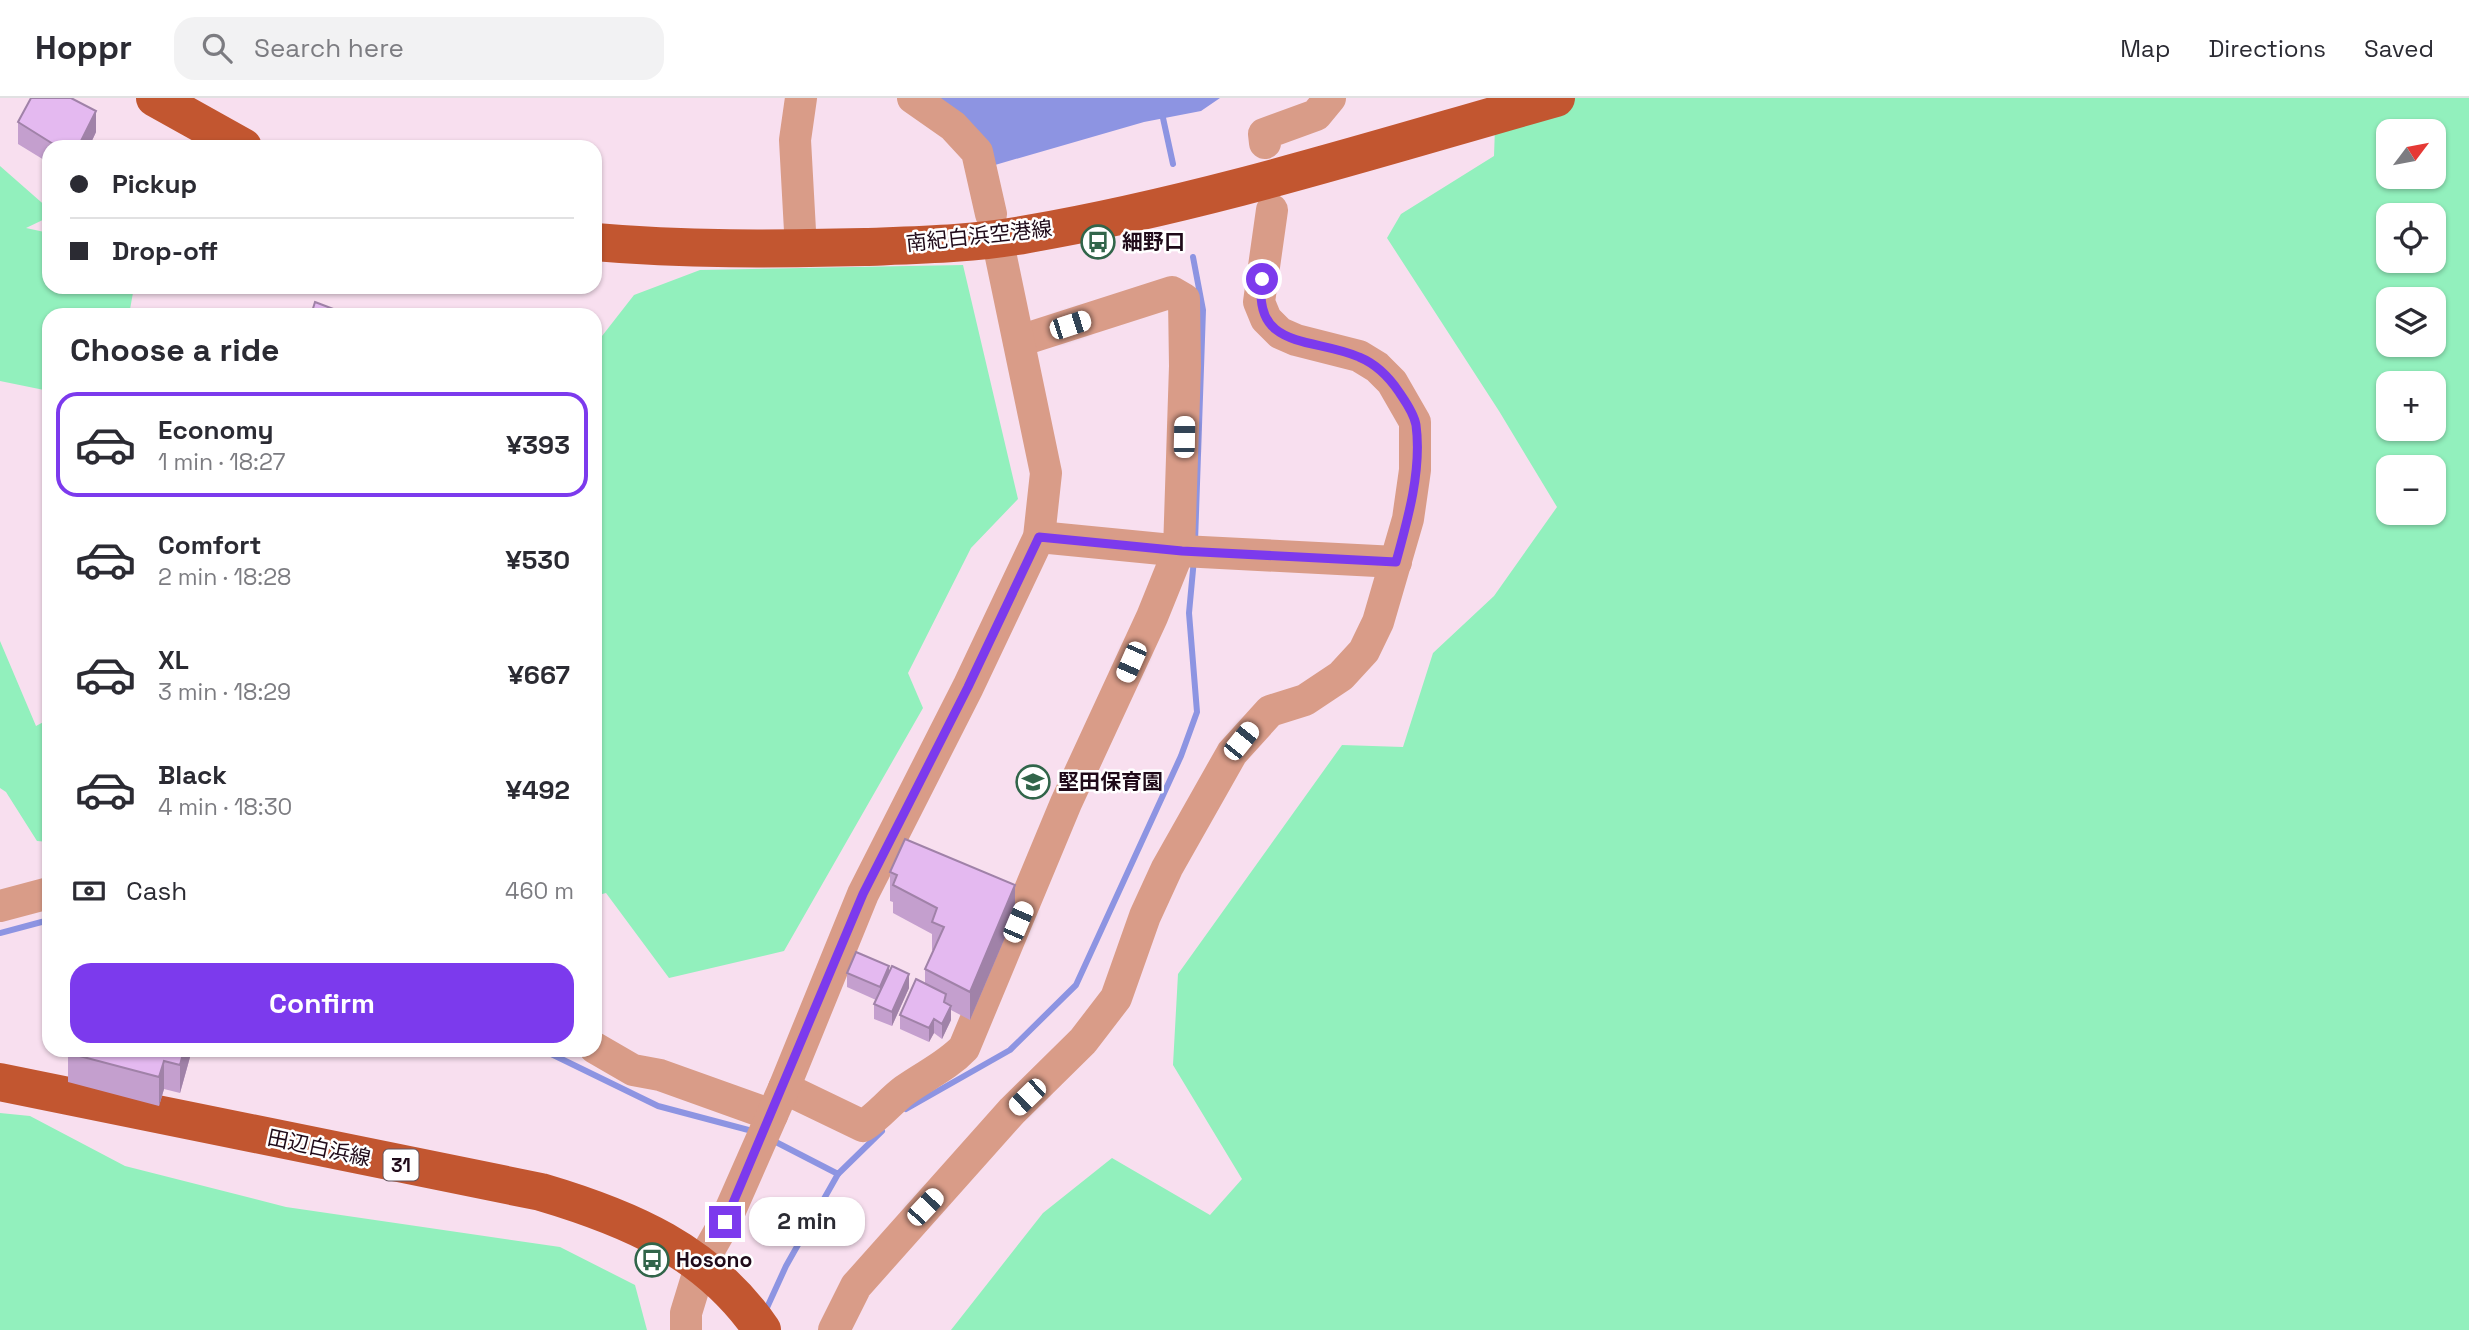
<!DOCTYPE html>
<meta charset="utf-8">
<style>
body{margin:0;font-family:"Space Grotesk","Noto Sans JP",sans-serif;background:#f2f2f3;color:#2b2b33;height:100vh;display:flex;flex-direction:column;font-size:26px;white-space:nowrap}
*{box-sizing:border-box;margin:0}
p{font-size:23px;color:#7c7c81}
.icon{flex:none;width:38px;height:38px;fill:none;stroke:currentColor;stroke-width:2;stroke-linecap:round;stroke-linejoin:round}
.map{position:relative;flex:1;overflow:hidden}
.side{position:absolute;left:42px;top:210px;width:560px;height:749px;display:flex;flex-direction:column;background:#fff;border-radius:21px;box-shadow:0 2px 5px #0004}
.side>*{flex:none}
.top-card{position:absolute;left:42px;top:42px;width:560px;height:154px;border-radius:21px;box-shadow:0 2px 5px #0004;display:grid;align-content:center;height:154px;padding:0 28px;background:#fff}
.needle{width:46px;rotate:58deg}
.fabs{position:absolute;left:2376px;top:21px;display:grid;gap:14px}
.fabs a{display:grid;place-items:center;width:70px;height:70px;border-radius:14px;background:#fff;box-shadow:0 2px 5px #0004;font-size:35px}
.end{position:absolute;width:32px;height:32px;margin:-16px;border:9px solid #7c3aed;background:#fff;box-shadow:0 0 0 4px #fff}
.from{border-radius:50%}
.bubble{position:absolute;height:49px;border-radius:21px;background:#fff;box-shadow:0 2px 5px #0004;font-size:23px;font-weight:700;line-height:49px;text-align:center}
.car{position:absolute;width:21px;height:42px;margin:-21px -10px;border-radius:9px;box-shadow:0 0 5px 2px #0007;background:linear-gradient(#fff 24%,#345 0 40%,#fff 0 76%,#345 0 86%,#fff 0)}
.top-card b{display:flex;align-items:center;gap:24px;height:66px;font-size:26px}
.top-card b+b{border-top:2px solid #e1e1e2}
.top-card i{width:18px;height:18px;background:#2b2b33}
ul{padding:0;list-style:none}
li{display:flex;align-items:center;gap:21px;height:105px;margin:0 14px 10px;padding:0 14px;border:4px solid transparent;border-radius:21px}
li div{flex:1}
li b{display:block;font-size:26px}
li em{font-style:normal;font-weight:700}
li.active{border-color:#7c3aed}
li>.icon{width:63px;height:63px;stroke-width:1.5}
h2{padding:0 28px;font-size:32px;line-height:84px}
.pay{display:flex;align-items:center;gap:18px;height:77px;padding:0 28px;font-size:26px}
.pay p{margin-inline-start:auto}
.action{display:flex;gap:14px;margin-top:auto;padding:14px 28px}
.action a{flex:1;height:80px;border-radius:21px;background:#7c3aed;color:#fff;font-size:28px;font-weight:700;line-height:80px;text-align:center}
header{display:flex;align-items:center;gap:42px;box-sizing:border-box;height:98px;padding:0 35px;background:#fff;border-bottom:2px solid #e1e1e2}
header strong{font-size:33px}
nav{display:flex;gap:38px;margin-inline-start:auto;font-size:24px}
.search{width:490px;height:63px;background:#f2f2f3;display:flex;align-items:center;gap:18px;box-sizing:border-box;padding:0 24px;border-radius:21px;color:#7c7c81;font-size:26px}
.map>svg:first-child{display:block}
.green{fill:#92f0bd;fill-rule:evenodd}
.water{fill:#8d94e2}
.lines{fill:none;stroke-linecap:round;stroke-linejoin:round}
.stream{stroke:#8d94e2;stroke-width:6}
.minor{stroke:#d99c88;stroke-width:32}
.major{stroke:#c25630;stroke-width:38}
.wall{fill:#c49fce}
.shaded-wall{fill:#a082a8}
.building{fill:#e4b9f0;stroke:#a082a8;stroke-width:2}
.route{stroke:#7c3aed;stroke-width:9}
.labels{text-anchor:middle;stroke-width:5;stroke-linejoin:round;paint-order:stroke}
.shield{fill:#fff;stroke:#62545e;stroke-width:2}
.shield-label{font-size:19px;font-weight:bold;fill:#1f0a19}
.street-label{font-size:21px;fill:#1f0a19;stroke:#fff}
.poi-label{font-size:21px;font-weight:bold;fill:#1f0a19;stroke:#fff;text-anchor:start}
</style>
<header>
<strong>Hoppr</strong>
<div class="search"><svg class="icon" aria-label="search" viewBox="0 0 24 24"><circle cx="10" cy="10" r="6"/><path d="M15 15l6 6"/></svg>Search here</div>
<nav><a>Map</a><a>Directions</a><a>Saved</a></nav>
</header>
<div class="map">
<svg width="2469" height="1232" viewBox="0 0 2469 1232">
<rect width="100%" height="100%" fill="#f8dfef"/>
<!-- green -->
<g class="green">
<path d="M 1496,0 L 2469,0 L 2469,1232 L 951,1232 L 1043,1115 L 1112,1060 L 1210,1117 L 1242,1081 L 1173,967 L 1178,876 L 1342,647 L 1403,649 L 1433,555 L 1494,498 L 1557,409 L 1499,313 L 1387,140 L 1401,116 L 1494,58 ZM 2389,33 L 2434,33 L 2434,79 L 2389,79 ZM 2389,117 L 2434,117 L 2434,163 L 2389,163 ZM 2389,201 L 2434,201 L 2434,247 L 2389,247 ZM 2389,285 L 2434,285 L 2434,331 L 2389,331 ZM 2389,369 L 2434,369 L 2434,415 L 2389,415 Z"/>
<path d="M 0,68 L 49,111 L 49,119 L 26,130 L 49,135 L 49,189 L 134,189 L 129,217 L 49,217 L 49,293 L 0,283 Z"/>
<path d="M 963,167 L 1018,401 L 971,450 L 908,575 L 923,610 L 784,853 L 669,880 L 606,795 L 595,798 L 595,247 L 634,197 L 700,172 Z"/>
<path d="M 0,543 L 36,628 L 49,621 L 49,744 L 37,743 L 6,694 L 0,690 Z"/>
<path d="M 0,1015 L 30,1018 L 125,1068 L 286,1109 L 560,1149 L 635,1187 L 647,1232 L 0,1232 Z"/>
</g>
<!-- water -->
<path class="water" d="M 931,0 L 1220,0 L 1201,13 L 1144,24 L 995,67 Z"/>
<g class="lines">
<!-- stream -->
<g class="stream">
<path d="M 1163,20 L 1173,66"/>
<path d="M 1193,159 L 1203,212 L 1195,444"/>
<path d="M 0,835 L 49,822"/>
<path d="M 543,952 L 658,1008 L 756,1034"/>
<path d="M 906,1011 L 1010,952 L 1076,887 L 1181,658 L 1197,614 L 1189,515 L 1194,461"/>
<path d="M 772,1042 L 838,1076 L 882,1033"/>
<path d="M 765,1214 L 786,1168 L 838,1076"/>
</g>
<!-- minor -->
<g class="minor">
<path d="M 801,0 L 795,42 L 801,151"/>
<path d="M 913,0 L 953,28 L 977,54 L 991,116"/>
<path d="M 1265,45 L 1264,36 L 1316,17 L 1330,0"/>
<path d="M 1039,439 L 1182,453 L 1396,464"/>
<path d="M 0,808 L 49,795"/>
<path d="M 595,950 L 633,972 L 660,977 L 772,1017"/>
<path d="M 784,990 L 863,1028 C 879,1018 890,1003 905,992 C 926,977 947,968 964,950 L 1066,705 L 1152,519 L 1179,452 L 1185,268 L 1184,201 L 1172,194 L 1019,243"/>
<path d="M 686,1232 L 686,1215 L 701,1166 L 725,1124 L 784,990 L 863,796 L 968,589 L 1039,439 L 1046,375 L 1001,159"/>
<path d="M 834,1232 L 856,1188 L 1012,1013 L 1083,943 L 1116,900 L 1145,818 L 1167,770 L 1232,655 L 1270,613 L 1305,602 L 1341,578 L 1364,553 L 1378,524 L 1408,421 L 1415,372 L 1415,324 L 1392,284 L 1377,269 L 1359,258 L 1296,242 L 1280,235 L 1266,221 L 1259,204 L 1272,112"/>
</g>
<!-- major -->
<g class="major">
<path d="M 155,0 L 243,49"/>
<path d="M 595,144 C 685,152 775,151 865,149 C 919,147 975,146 1028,136 C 1207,105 1382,49 1556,0"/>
<path d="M 0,984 L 541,1094 C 629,1120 708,1153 762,1232"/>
</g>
</g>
<!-- wall -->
<g class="wall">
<path d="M 18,24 L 96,34 L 89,49 L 49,49 L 49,65 L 18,46 Z"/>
<path d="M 890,774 L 1015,816 L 970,922 L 951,912 L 951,922 L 942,941 L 934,935 L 929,944 L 900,931 L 900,917 L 925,886 L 925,871 L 934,853 L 932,852 L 932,836 L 893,815 L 893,804 L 890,803 Z"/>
<path d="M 889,874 L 909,890 L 892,928 L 874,921 L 874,906 L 876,902 L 847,889 L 847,875 Z"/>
<path d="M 68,952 L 192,952 L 180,995 L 164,991 L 159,1008 L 68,984 Z"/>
</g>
<!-- shaded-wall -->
<g class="shaded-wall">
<path d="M 96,13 L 96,34 L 89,49 L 78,49 Z"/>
<path d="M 1015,787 L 1015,816 L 970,922 L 970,894 Z"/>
<path d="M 889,868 L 889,883 L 880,904 L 880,889 Z"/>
<path d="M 909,876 L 909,890 L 892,928 L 892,914 Z"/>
<path d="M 951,908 L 951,922 L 942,941 L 942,926 Z"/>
<path d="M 934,921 L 934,935 L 929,944 L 929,930 Z"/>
<path d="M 184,952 L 192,952 L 180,995 L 180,967 Z"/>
<path d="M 164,963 L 164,991 L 159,1008 L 159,979 Z"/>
</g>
<!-- building -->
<g class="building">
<path d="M 31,0 L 71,0 L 96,13 L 78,49 L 58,49 L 18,24 Z"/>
<path d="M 315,204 L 349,217 L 311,217 Z"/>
<path d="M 905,741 L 1015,787 L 970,894 L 925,871 L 944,829 L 932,824 L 937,810 L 893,787 L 897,777 L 890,774 Z"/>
<path d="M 856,854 L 889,868 L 880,889 L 847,875 Z"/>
<path d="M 892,868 L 909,876 L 892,914 L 874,906 Z"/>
<path d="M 916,881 L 946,896 L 944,904 L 951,908 L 942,926 L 934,921 L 929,930 L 900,917 Z"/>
<path d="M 68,952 L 184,952 L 180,967 L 164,963 L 159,979 L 68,955 Z"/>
</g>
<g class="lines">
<!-- route -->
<path class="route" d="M 725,1124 L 863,796 L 968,589 L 1039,439 L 1182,453 L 1396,464 C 1408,421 1422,371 1416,327 C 1414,315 1405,303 1399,294 C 1389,279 1376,266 1359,259 C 1314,239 1252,253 1262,181"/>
</g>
<!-- icons -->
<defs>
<symbol id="bus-ring" viewBox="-11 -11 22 22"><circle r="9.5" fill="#fff" stroke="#31654a" stroke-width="1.5"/><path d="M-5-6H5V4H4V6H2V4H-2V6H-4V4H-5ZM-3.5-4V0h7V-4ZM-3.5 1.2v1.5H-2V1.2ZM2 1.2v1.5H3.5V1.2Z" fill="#31654a"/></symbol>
<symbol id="school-ring" viewBox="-11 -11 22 22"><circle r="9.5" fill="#fff" stroke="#31654a" stroke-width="1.5"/><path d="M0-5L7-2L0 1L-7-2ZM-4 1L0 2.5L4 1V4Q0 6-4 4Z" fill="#31654a"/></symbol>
</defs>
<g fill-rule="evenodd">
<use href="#bus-ring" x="1079" y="125" width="38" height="38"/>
<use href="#school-ring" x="1014" y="665" width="38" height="38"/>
<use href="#bus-ring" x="633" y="1143" width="38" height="38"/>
</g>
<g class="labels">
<!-- shield labels -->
<rect class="shield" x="383.5" y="1051.5" width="35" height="31" rx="5"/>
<g class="shield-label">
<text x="401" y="1074">31</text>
</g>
<!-- street labels -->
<g class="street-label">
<text transform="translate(979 138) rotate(-6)" y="7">南紀白浜空港線</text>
<text transform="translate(319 1050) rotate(12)" y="7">田辺白浜線</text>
</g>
<!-- poi labels -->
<g class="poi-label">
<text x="1122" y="151">細野口</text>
<text x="1058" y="691">堅田保育園</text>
<text x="676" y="1169">Hosono</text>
</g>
</g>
</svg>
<div class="fabs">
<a><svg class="needle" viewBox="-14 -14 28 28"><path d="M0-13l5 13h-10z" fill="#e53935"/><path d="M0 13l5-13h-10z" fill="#7c7c81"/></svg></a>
<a><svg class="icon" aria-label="locate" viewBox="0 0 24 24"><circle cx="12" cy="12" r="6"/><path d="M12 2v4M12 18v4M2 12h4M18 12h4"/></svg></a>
<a><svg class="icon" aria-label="layers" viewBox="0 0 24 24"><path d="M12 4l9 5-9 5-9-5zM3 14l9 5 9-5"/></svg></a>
<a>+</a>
<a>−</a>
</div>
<i class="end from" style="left:1262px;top:181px"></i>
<i class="end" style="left:725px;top:1124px"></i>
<div class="bubble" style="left:749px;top:1099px;width:116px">2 min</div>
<i class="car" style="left:1070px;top:227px;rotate:72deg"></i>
<i class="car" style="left:1184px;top:339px;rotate:1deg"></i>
<i class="car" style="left:1131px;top:564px;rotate:204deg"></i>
<i class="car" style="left:1241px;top:643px;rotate:39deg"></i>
<i class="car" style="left:1018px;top:824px;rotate:23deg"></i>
<i class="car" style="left:1027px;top:999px;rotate:226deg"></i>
<i class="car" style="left:925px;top:1109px;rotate:43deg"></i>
<div class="top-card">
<b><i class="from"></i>Pickup</b>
<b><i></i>Drop-off</b>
</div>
<section class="side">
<h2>Choose a ride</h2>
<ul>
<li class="active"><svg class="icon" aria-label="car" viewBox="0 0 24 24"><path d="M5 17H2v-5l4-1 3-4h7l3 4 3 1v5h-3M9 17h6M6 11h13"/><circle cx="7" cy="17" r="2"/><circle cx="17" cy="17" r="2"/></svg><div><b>Economy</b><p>1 min · 18:27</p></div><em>¥393</em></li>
<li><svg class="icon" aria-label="car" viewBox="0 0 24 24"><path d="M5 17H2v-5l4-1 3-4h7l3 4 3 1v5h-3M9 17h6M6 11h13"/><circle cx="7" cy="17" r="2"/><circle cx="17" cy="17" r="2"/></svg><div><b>Comfort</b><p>2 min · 18:28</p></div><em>¥530</em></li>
<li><svg class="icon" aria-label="car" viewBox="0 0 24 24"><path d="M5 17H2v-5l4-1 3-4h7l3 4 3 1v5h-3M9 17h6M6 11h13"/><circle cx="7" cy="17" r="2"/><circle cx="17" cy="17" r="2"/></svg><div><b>XL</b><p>3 min · 18:29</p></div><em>¥667</em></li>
<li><svg class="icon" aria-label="car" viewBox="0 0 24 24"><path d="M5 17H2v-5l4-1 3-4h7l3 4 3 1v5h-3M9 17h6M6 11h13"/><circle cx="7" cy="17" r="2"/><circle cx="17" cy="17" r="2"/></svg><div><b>Black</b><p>4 min · 18:30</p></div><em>¥492</em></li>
</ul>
<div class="pay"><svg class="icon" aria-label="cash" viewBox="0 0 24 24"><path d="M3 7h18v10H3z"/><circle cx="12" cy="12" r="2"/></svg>Cash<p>460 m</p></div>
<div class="action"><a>Confirm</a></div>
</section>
</div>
